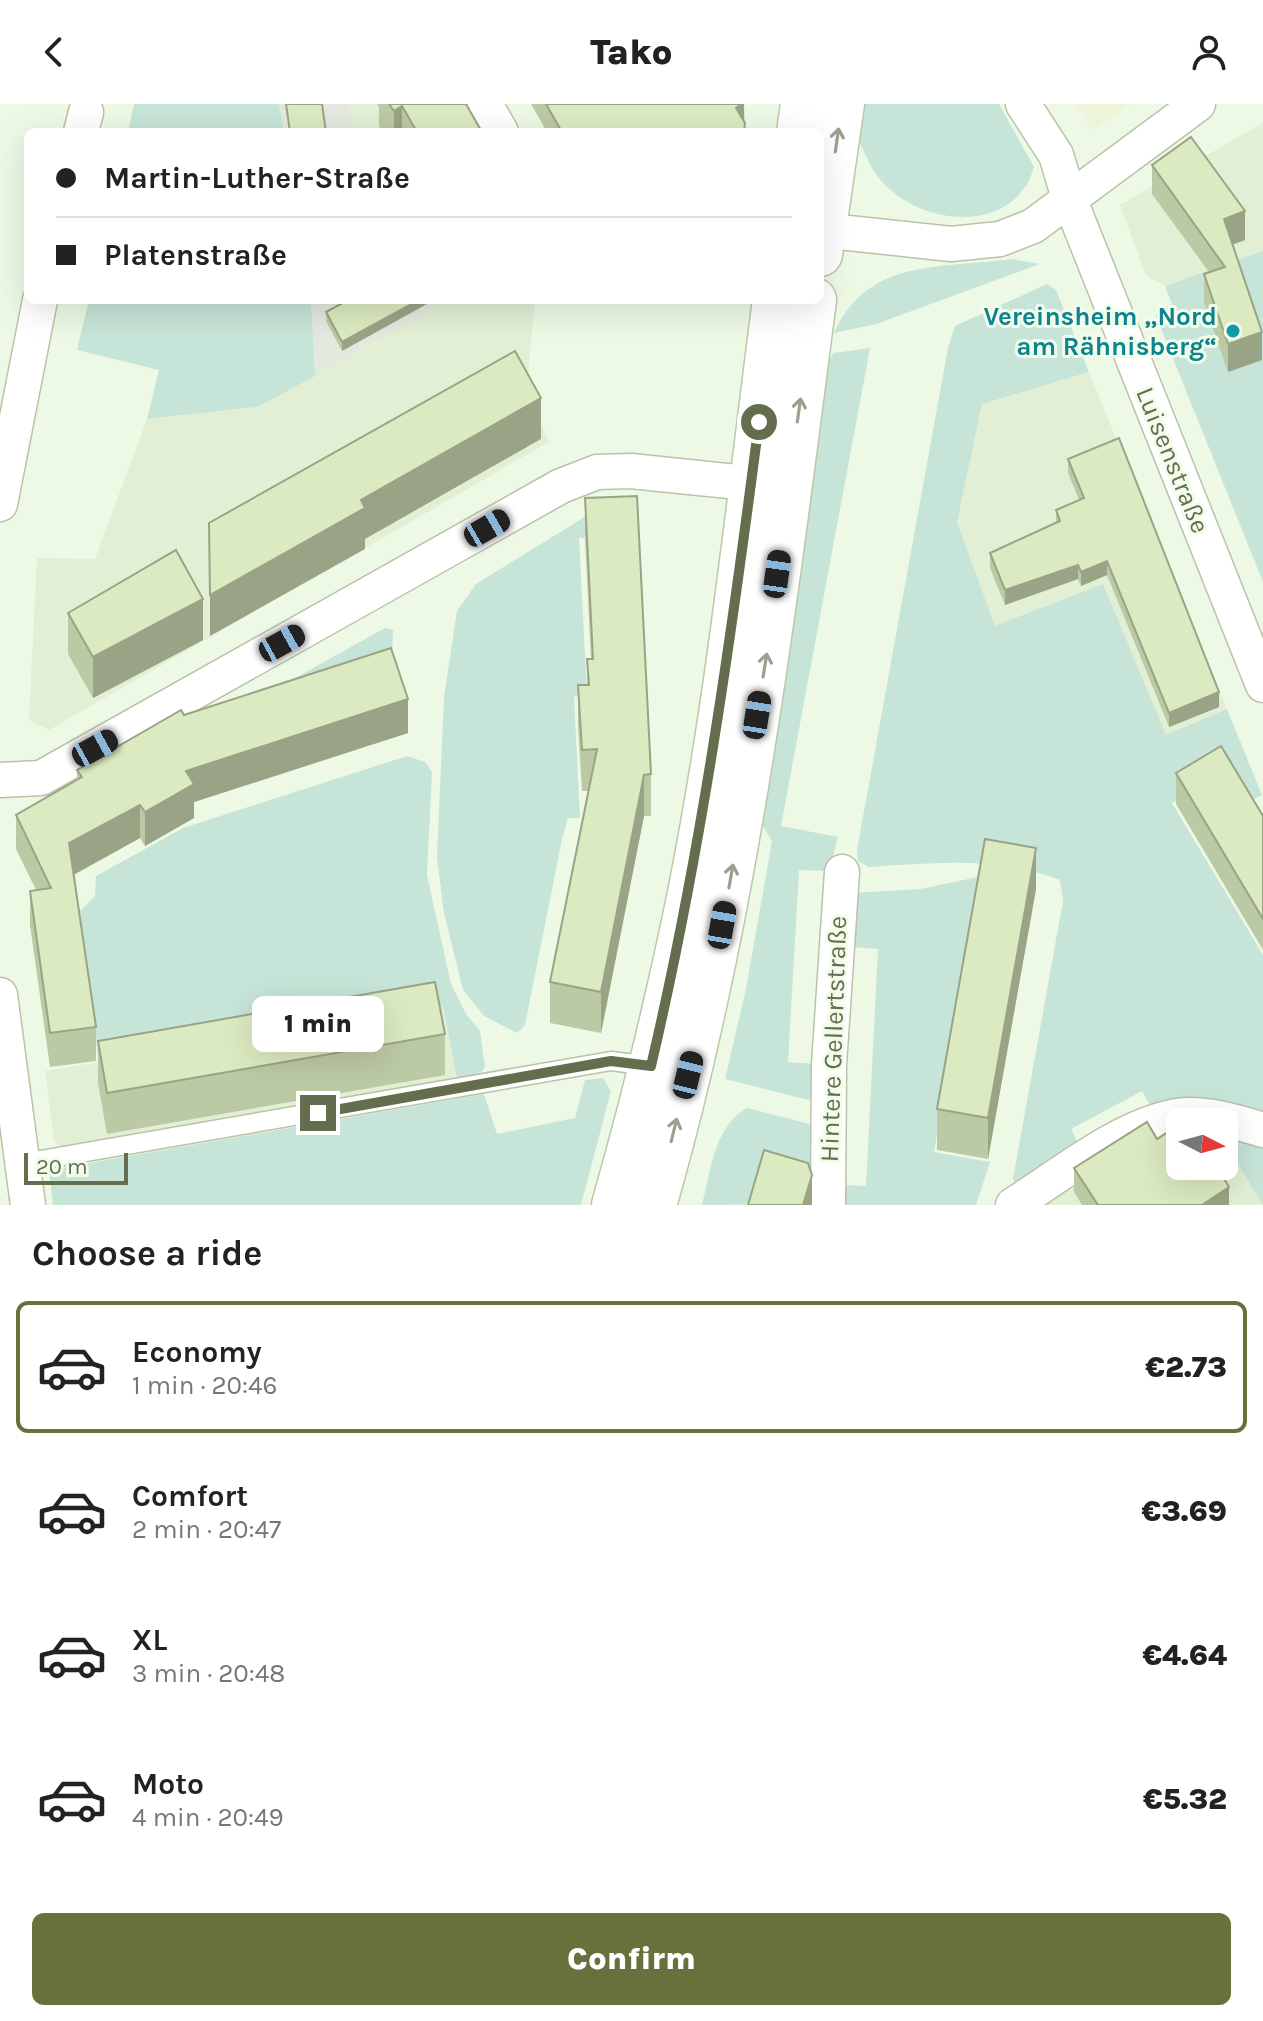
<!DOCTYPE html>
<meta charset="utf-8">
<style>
body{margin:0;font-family:Karla,sans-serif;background:#f2f2f2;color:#222;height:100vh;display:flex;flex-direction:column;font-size:30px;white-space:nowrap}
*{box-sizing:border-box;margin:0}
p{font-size:26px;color:#767676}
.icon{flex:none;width:44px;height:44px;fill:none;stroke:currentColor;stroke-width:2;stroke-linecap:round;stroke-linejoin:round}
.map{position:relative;height:1101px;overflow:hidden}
.sheet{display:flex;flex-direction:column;background:#fff;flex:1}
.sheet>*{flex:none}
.guide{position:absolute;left:24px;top:24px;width:800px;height:176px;border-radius:12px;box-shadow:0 8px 32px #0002;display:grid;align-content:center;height:176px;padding:0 32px;background:#fff}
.needle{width:52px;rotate:96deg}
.fabs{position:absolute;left:1166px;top:1004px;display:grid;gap:16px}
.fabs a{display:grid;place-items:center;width:72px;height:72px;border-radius:12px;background:#fff;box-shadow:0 8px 32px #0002;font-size:40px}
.scale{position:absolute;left:24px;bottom:20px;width:104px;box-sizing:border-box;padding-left:8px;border:4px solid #646e4e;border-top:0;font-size:22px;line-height:28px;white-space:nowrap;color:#646e4e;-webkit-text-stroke:6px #f2fceb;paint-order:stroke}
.end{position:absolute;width:36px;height:36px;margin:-18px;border:10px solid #646e4e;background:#fff;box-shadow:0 0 0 4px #fff}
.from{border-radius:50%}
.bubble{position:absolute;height:56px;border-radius:12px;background:#fff;box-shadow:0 8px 32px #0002;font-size:26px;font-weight:800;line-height:56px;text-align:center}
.car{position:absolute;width:24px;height:48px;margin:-24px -12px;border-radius:10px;box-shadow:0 0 6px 2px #0007;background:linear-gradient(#222 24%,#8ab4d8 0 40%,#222 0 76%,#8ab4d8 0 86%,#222 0)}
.guide b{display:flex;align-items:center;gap:28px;height:76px;font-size:30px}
.guide b+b{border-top:2px solid #e0e0e0}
.guide i{width:20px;height:20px;background:#222}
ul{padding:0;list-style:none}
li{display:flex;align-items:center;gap:24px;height:132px;margin:0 16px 12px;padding:0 16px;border:4px solid transparent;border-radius:12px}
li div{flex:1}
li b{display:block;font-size:30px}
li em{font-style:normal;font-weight:800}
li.selected{border-color:#67713c}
li>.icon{width:72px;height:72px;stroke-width:1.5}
h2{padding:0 32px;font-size:36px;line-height:96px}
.button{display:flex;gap:16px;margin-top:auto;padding:16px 32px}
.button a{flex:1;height:92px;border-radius:12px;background:#67713c;color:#fff;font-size:32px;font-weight:800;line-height:92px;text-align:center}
header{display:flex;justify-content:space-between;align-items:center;height:104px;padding:0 32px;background:#fff;font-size:36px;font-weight:800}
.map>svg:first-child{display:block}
.residential{fill:#e2efd4}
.commercial{fill:#edf4d7}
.industrial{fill:#e4e9df}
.green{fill:#c6e4d7}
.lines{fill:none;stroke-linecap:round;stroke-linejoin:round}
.lane-casing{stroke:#b9c3a8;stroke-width:21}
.street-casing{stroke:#b9c3a8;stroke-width:37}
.secondary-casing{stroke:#bbc8a9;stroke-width:47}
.lane{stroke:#fff;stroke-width:18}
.street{stroke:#fff;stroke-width:34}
.secondary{stroke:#fff;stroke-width:44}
.wall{fill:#bcc9a5}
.shaded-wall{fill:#99a486}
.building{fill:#dbeac0;stroke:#99a486;stroke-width:2}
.oneway{stroke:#9aa18c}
.route{stroke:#646e4e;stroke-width:10}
.culture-dot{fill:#0f9aa8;stroke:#f2fceb;stroke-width:3}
.labels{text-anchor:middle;stroke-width:6;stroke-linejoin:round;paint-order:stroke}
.culture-label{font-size:26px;font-weight:bold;fill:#0d838f;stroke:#f2fceb;text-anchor:end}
.street-label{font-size:26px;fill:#646e4e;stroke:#f2fceb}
</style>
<header><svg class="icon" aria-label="back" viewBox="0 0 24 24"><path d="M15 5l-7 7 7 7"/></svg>Tako<svg class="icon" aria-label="person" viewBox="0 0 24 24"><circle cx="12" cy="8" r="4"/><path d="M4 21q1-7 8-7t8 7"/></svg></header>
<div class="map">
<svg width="1263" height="1101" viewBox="0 0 1263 1101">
<rect width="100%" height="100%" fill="#edf9e5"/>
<!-- residential -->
<g class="residential">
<path d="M 350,0 L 445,0 L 461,28 L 353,28 Z"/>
<path d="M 1263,19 L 1263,147 L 1165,182 L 1146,171 L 1120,101 Z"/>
<path d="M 445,196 L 535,196 L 528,269 L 532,296 L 549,338 L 49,626 L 29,616 L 37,454 L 95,455 L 147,315 L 257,303 Z"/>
<path d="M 1089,268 L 1227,605 L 1166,632 L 995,523 L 957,418 L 982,300 Z"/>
<path d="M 444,901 L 457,975 L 63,1043 L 54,1037 L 45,967 Z"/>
<path d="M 1224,1038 L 1263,1101 L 1036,1101 L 1133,1039 L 1180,1062 L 1224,1062 Z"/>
</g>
<!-- commercial -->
<path class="commercial" d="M 1076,0 L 1130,0 L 1093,26 Z"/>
<!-- industrial -->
<g class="industrial">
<path d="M 279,0 L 350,0 L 353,28 L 284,28 Z"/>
<path d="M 311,196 L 445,196 L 315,272 Z"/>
</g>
<!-- green -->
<g class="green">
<path d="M 134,0 L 279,0 L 284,28 L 128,28 Z"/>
<path d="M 863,0 L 999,0 L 1034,63 C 1012,141 894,120 867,54 C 864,47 858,38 858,31 C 858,21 861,10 863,0 Z"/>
<path d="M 1263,147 L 1263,478 L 1156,212 L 1158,207 L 1172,200 L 1165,182 Z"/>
<path d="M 1011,155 L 1040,160 L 876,220 L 834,229 C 869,153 941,165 1011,155 Z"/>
<path d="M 1047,180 L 1056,186 L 1089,268 L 982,300 L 957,418 L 995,522 L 1103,480 L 1166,631 L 1227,605 L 1262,691 L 1242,702 L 1222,669 L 1172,699 L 1263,851 L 1263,1019 L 1154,1009 L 1142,987 L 1071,1025 L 1082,1047 L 1017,1082 L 1013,1075 L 1063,797 L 1060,776 C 999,752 934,759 869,763 L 858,757 L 857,746 L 948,244 L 955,222 Z"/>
<path d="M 89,196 L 311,196 L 315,272 L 257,303 L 147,315 L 159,266 L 77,246 Z"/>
<path d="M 870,244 L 781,722 L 838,733 L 829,767 L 799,766 L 788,958 L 815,960 L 815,994 L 808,996 L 725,975 L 746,885 L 772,737 L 761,719 L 829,256 L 834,249 Z"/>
<path d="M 617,393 L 632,394 L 640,431 L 579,434 L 587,591 L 574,592 L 580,714 L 568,714 L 562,735 L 525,921 L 517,929 L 484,912 L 463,886 L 444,809 L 437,753 L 444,593 L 457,507 L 476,480 Z"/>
<path d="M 385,524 L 393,526 L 392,557 L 186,635 Z"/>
<path d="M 407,652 L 425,658 L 432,668 L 427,771 L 451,880 L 466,910 L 480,927 L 485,963 L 481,968 L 457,975 L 443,902 L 99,960 L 80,807 L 95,792 L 96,772 L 183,724 Z"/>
<path d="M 983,772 L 934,1048 L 990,1058 L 976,1101 L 847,1101 L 839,1081 L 866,1082 L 878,845 L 850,843 L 855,789 L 920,785 Z"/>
<path d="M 603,974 L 611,987 L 581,1101 L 53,1101 L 49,1066 L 484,990 L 497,1030 L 575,1014 L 585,976 Z"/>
<path d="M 747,1004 L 817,1022 L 818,1100 L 702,1101 C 711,1067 714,1022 747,1004 Z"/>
<path d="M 1224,1027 L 1263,1035 L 1263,1101 L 1224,1038 Z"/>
</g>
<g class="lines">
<defs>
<path id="lane" d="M 23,1059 L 611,957 L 651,962"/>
<g id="street">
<path d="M 485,0 L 501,28"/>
<path d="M 1023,0 L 1056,51 L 1069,94 L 1263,581"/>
<path d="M 81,28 L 86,8"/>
<path d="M 820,126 L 951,140 L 1000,135 L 1033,122 L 1198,0"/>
<path d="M 0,400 L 40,196"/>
<path d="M 0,676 L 41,674 L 561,382 L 597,368 L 631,367 L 776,382"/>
<path d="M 0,891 L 28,1101"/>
<path d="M 828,1101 L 829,961 L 842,768"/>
<path d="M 1013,1101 C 1061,1071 1120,1022 1177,1012 C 1204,1008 1237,1018 1263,1026"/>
</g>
<g id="secondary">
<path d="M 799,28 L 803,0"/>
<path d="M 820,150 L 842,0"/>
<path d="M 614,1101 C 639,1014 661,925 680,837 C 726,626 747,410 775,196"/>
<path d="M 654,1101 C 739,806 774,500 814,196"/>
</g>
</defs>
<!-- lane casing -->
<use href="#lane" class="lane-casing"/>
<!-- street casing -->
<use href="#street" class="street-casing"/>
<!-- secondary casing -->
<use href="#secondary" class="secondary-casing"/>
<!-- lane -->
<use href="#lane" class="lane"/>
<!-- street -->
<use href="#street" class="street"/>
<!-- secondary -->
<use href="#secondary" class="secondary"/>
</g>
<!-- wall -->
<g class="wall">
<path d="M 377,0 L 466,0 L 482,28 L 382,28 L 379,22 L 379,3 Z"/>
<path d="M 531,0 L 744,0 L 745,28 L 547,28 Z"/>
<path d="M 1152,61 L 1245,136 L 1232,140 L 1262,256 L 1228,268 L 1204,198 L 1204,170 L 1209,168 L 1152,90 Z"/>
<path d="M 348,196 L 434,196 L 342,247 L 326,217 L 326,208 Z"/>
<path d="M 1068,355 L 1219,603 L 1169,623 L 1107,471 L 1081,482 L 1078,475 L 1005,501 L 990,464 L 990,449 L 1056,419 L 1056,406 L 1079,396 L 1068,369 Z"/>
<path d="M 585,394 L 651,670 L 651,712 L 644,712 L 601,929 L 550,919 L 550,878 L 588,687 L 582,687 L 578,622 L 578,581 L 587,581 L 587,555 L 591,555 L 585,435 Z"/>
<path d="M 68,509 L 203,536 L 93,594 L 68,550 Z"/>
<path d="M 184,611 L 408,629 L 194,698 L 194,714 L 145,742 L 140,734 L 74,771 L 96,923 L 96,957 L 50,963 L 30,821 L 30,787 L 36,786 L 16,745 L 16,711 L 77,676 L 77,666 Z"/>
<path d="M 1176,669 L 1263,712 L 1263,846 L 1176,700 Z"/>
<path d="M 1036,785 L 988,1055 L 937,1046 L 937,1005 Z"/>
<path d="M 445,930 L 445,971 L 107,1030 L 98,979 L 98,937 Z"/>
<path d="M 1157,1035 L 1229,1101 L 1082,1101 L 1074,1088 L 1074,1064 Z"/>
</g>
<!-- shaded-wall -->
<g class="shaded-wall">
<path d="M 741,0 L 744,0 L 744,24 L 736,4 Z"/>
<path d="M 402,2 L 402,28 L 394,28 L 394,7 Z"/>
<path d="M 1245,107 L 1245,136 L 1224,144 L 1224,115 Z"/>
<path d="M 419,196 L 434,196 L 342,247 L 342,238 Z"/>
<path d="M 1262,228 L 1262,256 L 1228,268 L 1228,240 Z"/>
<path d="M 541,294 L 541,335 L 365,435 L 365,445 L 210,532 L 210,491 L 361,396 Z"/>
<path d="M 1107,457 L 1107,471 L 1081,482 L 1081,468 Z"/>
<path d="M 1078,461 L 1078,475 L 1005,501 L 1005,486 Z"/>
<path d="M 203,495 L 203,536 L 93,594 L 93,553 Z"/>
<path d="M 1219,588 L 1219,603 L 1169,623 L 1169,609 Z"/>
<path d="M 408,595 L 408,629 L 194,698 L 194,714 L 145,742 L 145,708 L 186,667 Z"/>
<path d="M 644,671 L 644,712 L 601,929 L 601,888 Z"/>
<path d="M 140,701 L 140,734 L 69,773 L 69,739 Z"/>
<path d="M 1036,744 L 1036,785 L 988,1055 L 988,1014 Z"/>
<path d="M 812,1071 L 812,1101 L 803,1101 Z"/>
<path d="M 1229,1083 L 1229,1101 L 1202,1101 Z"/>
</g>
<!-- building -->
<g class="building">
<path d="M 286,0 L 322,0 L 326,28 L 290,28 Z"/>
<path d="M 389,0 L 466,0 L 482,28 L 417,28 L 402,2 L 394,7 Z"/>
<path d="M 546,0 L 741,0 L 736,4 L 745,19 L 744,28 L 562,28 Z"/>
<path d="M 1191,33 L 1245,107 L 1224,115 L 1262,228 L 1228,240 L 1204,170 L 1225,163 L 1152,61 Z"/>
<path d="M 348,196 L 419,196 L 342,238 L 326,208 Z"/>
<path d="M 515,247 L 541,294 L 361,396 L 365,404 L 210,491 L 209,419 Z"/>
<path d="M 1119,334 L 1219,588 L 1169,609 L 1107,457 L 1081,468 L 1078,461 L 1005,486 L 990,449 L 1060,417 L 1056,406 L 1084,394 L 1068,355 Z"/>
<path d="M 637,392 L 651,670 L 644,671 L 601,888 L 550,878 L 597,645 L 582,646 L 578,581 L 589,581 L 587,555 L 593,555 L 585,394 Z"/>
<path d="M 176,446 L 203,495 L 93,553 L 68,509 Z"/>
<path d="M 391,544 L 408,595 L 186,667 L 194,680 L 145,708 L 140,701 L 69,739 L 96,923 L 50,929 L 30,787 L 51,784 L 16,711 L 82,673 L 77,666 L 181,606 L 184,611 Z"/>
<path d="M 1221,642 L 1263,712 L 1263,815 L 1176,669 Z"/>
<path d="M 985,735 L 1036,744 L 988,1014 L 937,1005 Z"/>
<path d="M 435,878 L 445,930 L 107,989 L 98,937 Z"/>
<path d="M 1147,1018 L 1157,1035 L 1180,1020 L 1180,1062 L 1216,1062 L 1229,1083 L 1202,1101 L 1098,1101 L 1074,1064 Z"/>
<path d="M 764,1046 L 808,1059 L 812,1071 L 803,1101 L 748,1101 Z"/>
</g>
<!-- one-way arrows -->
<defs><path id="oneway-shaft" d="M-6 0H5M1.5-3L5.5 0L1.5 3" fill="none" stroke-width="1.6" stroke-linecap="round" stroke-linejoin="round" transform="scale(2)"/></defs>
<g class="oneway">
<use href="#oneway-shaft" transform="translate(837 36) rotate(-82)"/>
<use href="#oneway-shaft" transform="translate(799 306) rotate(-82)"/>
<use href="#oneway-shaft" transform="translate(765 561) rotate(-81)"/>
<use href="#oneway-shaft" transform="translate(731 772) rotate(-80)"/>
<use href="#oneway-shaft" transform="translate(674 1026) rotate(-76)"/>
</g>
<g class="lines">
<!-- route -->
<path class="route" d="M 318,1009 L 611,957 L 651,962 C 701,749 731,535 759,318"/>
</g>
<!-- markers -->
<circle class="culture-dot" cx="1233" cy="227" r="8"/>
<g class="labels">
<!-- culture labels -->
<g class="culture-label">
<text x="1217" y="221">Vereinsheim „Nord<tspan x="1217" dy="30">am Rähnisberg“</tspan></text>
</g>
<!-- street labels -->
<g class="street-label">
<text transform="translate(1173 356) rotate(68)" y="9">Luisenstraße</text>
<text transform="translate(833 935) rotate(-88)" y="9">Hintere Gellertstraße</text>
</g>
</g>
</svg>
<div class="fabs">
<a><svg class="needle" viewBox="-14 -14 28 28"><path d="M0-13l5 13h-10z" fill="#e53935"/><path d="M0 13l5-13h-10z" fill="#767676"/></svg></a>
</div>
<div class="scale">20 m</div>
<i class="end from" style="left:759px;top:318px"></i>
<i class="end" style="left:318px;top:1009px"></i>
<div class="bubble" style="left:252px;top:892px;width:132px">1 min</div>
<i class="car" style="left:487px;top:424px;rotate:60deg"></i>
<i class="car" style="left:777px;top:470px;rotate:8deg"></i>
<i class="car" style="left:282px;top:539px;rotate:61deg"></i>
<i class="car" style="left:757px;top:611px;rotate:9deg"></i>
<i class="car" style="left:95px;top:644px;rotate:61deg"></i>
<i class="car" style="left:722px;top:821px;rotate:10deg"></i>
<i class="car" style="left:688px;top:971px;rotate:14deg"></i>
<div class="guide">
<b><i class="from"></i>Martin-Luther-Straße</b>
<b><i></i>Platenstraße</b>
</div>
</div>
<section class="sheet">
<h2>Choose a ride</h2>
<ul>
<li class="selected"><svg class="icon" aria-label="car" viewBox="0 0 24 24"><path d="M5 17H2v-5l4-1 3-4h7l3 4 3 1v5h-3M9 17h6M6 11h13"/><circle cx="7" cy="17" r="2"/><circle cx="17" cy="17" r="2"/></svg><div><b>Economy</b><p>1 min · 20:46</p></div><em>€2.73</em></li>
<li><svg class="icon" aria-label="car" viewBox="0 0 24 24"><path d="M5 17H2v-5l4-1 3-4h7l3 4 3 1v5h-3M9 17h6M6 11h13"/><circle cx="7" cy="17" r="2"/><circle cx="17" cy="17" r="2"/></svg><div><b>Comfort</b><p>2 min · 20:47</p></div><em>€3.69</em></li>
<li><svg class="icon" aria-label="car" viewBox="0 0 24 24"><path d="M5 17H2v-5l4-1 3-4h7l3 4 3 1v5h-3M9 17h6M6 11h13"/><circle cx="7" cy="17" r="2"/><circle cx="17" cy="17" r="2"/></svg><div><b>XL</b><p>3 min · 20:48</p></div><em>€4.64</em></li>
<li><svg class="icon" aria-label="car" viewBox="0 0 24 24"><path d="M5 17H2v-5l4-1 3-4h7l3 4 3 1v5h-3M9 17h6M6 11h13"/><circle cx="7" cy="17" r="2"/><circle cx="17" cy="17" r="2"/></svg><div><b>Moto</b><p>4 min · 20:49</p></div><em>€5.32</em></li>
</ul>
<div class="button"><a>Confirm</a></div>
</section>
